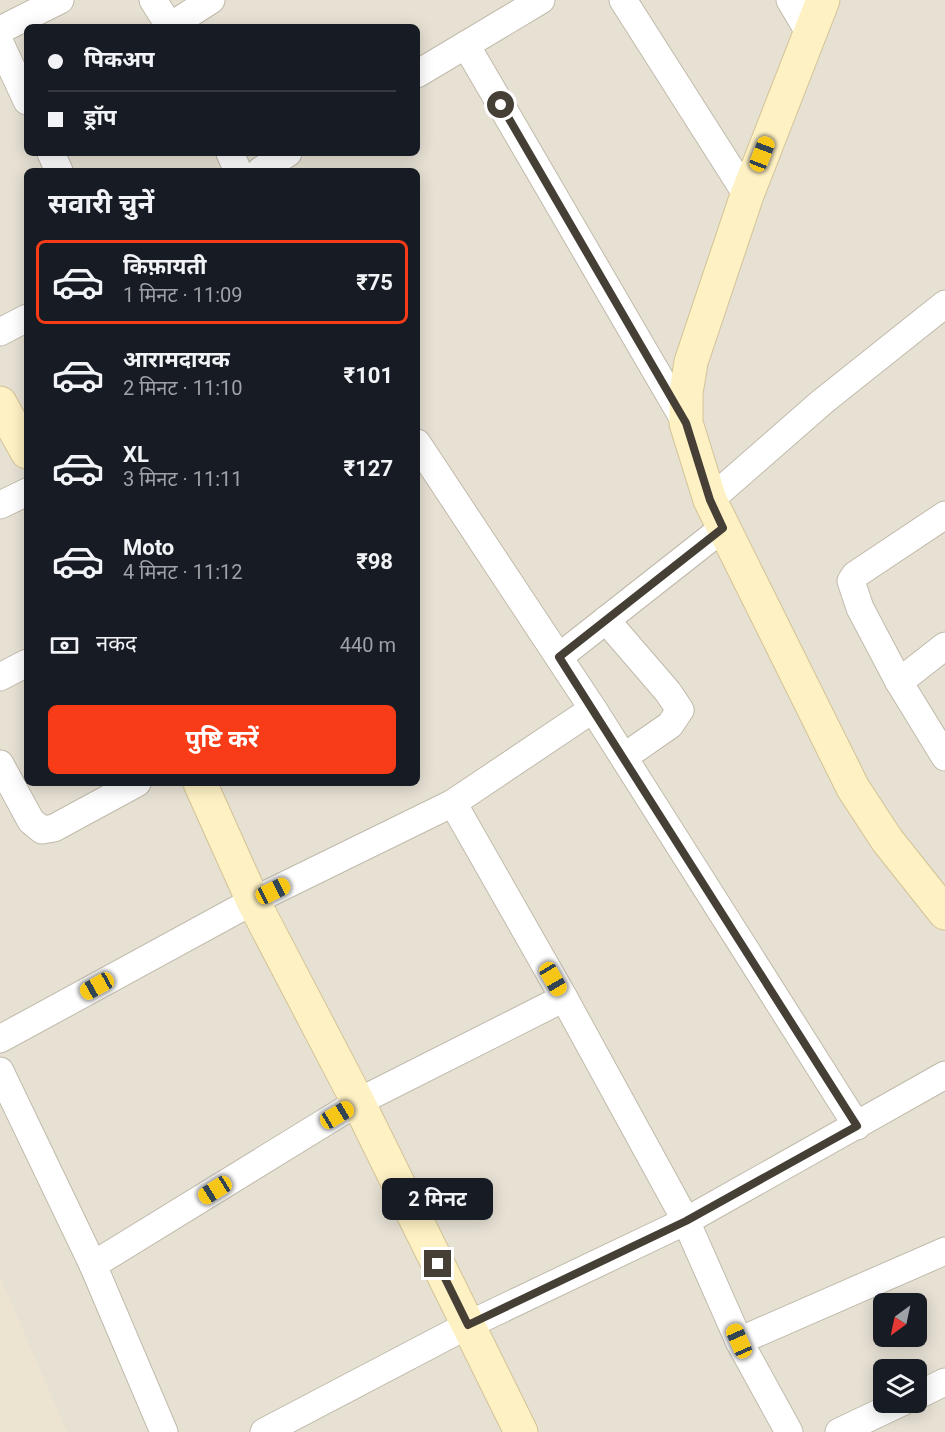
<!DOCTYPE html>
<html lang="hi">
<meta charset="utf-8">
<style>
body{margin:0;font-family:Roboto,"Noto Sans Devanagari",sans-serif;background:#20242c;color:#f1f3f6;height:100vh;display:flex;flex-direction:column;font-size:22px;white-space:nowrap}
*{box-sizing:border-box;margin:0}
p{font-size:20px;color:#9ea1a6}
.icon{flex:none;width:33px;height:33px;fill:none;stroke:currentColor;stroke-width:2;stroke-linecap:round;stroke-linejoin:round}
.map{position:relative;flex:1;overflow:hidden}
.drawer{position:absolute;left:24px;top:168px;width:396px;height:618px;display:flex;flex-direction:column;background:#171b24;border-radius:9px;box-shadow:0 3px 15px #0003}
.drawer>*{flex:none}
.top-card{position:absolute;left:24px;top:24px;width:396px;height:132px;border-radius:9px;box-shadow:0 3px 15px #0003;display:grid;align-content:center;height:132px;padding:0 24px;background:#171b24}
.needle{width:39px;rotate:213deg}
.buttons{position:absolute;left:873px;top:1293px;display:grid;gap:12px}
.buttons a{display:grid;place-items:center;width:54px;height:54px;border-radius:9px;background:#171b24;box-shadow:0 3px 15px #0003;font-size:30px}
.end{position:absolute;width:27px;height:27px;margin:-14px;border:8px solid #453f35;background:#fff;box-shadow:0 0 0 3px #fff}
.from{border-radius:50%}
.bubble{position:absolute;height:42px;border-radius:9px;background:#171b24;box-shadow:0 3px 15px #0003;font-size:20px;font-weight:700;line-height:42px;text-align:center}
.car{position:absolute;width:18px;height:36px;margin:-18px -9px;border-radius:8px;box-shadow:0 0 4px 2px #0007;background:linear-gradient(#f5c518 24%,#345 0 40%,#f5c518 0 76%,#345 0 86%,#f5c518 0)}
.top-card b{display:flex;align-items:center;gap:21px;height:57px;font-size:22px}
.top-card b+b{border-top:2px solid #363941}
.top-card i{width:15px;height:15px;background:#f1f3f6}
ul{padding:0;list-style:none}
li{display:flex;align-items:center;gap:18px;height:84px;margin:0 12px 9px;padding:0 12px;border:3px solid transparent;border-radius:9px}
li div{flex:1}
li b{display:block;font-size:22px}
li em{font-style:normal;font-weight:700}
li.selected{border-color:#f83c17}
li>.icon{width:54px;height:54px;stroke-width:1.5}
h2{padding:0 24px;font-size:27px;line-height:72px}
.pay{display:flex;align-items:center;gap:15px;height:66px;padding:0 24px;font-size:22px}
.pay p{margin-inline-start:auto}
.cta{display:flex;gap:12px;margin-top:auto;padding:12px 24px}
.cta a{flex:1;height:69px;border-radius:9px;background:#f83c17;color:#fff;font-size:24px;font-weight:700;line-height:69px;text-align:center}
.map>svg:first-child{display:block}
.residential{fill:#e7e1d4;fill-rule:evenodd}
.education{fill:#ece4d0}
.lines{fill:none;stroke-linecap:round;stroke-linejoin:round}
.street-casing{stroke:#c1baab;stroke-width:29}
.secondary-casing{stroke:#d3c396;stroke-width:35}
.street{stroke:#fff;stroke-width:27}
.secondary{stroke:#fef1c4;stroke-width:33}
.route{stroke:#453f35;stroke-width:8}
</style>
<div class="map">
<svg width="945" height="1432" viewBox="0 0 945 1432">
<rect width="100%" height="100%" fill="#f3efe6"/>
<!-- residential -->
<path class="residential" d="M 0,0 L 945,0 L 945,1432 L 0,1432 ZM 27,27 L 417,27 L 417,153 L 27,153 ZM 27,171 L 417,171 L 417,783 L 27,783 ZM 884,1304 L 916,1304 L 916,1336 L 884,1336 ZM 884,1370 L 916,1370 L 916,1402 L 884,1402 Z"/>
<!-- education -->
<path class="education" d="M 0,1277 L 67,1432 L 0,1432 Z"/>
<g class="lines">
<defs>
<g id="street">
<path d="M 153,0 L 170,27"/>
<path d="M 623,0 L 747,195"/>
<path d="M 790,0 L 809,32"/>
<path d="M 169,27 L 211,0"/>
<path d="M 0,30 L 60,0"/>
<path d="M 0,43 L 27,101"/>
<path d="M 466,45 L 686,423"/>
<path d="M 417,74 L 541,0"/>
<path d="M 51,153 L 59,171"/>
<path d="M 230,153 L 238,171"/>
<path d="M 260,171 L 288,153"/>
<path d="M 0,332 L 27,318"/>
<path d="M 417,443 L 593,709 L 857,1126"/>
<path d="M 710,500 L 822,402 L 945,304"/>
<path d="M 0,505 L 27,492"/>
<path d="M 945,515 L 855,575 L 851,581 L 860,608 L 899,682 L 945,757"/>
<path d="M 606,620 L 668,692 L 680,710 L 670,725 L 624,757"/>
<path d="M 559,657 L 723,528"/>
<path d="M 0,677 L 27,663"/>
<path d="M 899,682 L 945,646"/>
<path d="M 0,764 L 31,821 L 42,830 L 54,828 L 137,783"/>
<path d="M 453,803 L 564,998 L 686,1221 L 739,1341 L 789,1432"/>
<path d="M 0,1039 L 253,901 L 453,803 L 593,709"/>
<path d="M 0,1071 L 93,1265 L 164,1432"/>
<path d="M 93,1265 L 358,1102 L 564,998"/>
<path d="M 739,1341 L 945,1251"/>
<path d="M 916,1396 L 945,1382"/>
<path d="M 264,1432 L 468,1325 L 686,1221 L 945,1075"/>
<path d="M 839,1432 L 902,1402"/>
</g>
<g id="secondary">
<path d="M 823,0 L 747,195 L 691,362 L 686,393 L 686,423 L 710,500 L 853,788 L 887,840 L 945,913"/>
<path d="M 0,403 L 27,452"/>
<path d="M 200,783 L 253,901 L 358,1102 L 521,1432"/>
</g>
</defs>
<!-- street casing -->
<use href="#street" class="street-casing"/>
<!-- secondary casing -->
<use href="#secondary" class="secondary-casing"/>
<!-- street -->
<use href="#street" class="street"/>
<!-- secondary -->
<use href="#secondary" class="secondary"/>
</g>
<g class="lines">
<!-- route -->
<path class="route" d="M 438,1264 L 468,1325 L 686,1221 L 857,1126 L 559,657 L 723,528 L 710,500 L 686,423 L 501,105"/>
</g>
</svg>
<div class="buttons">
<a><svg class="needle" viewBox="-14 -14 28 28"><path d="M0-13l5 13h-10z" fill="#e53935"/><path d="M0 13l5-13h-10z" fill="#9ea1a6"/></svg></a>
<a><svg class="icon" aria-label="layers" viewBox="0 0 24 24"><path d="M12 4l9 5-9 5-9-5zM3 14l9 5 9-5"/></svg></a>
</div>
<i class="end from" style="left:501px;top:105px"></i>
<i class="end" style="left:438px;top:1264px"></i>
<div class="bubble" style="left:382px;top:1178px;width:111px">2 मिनट</div>
<i class="car" style="left:762px;top:154px;rotate:21deg"></i>
<i class="car" style="left:273px;top:891px;rotate:64deg"></i>
<i class="car" style="left:553px;top:979px;rotate:150deg"></i>
<i class="car" style="left:97px;top:986px;rotate:241deg"></i>
<i class="car" style="left:337px;top:1115px;rotate:59deg"></i>
<i class="car" style="left:215px;top:1190px;rotate:238deg"></i>
<i class="car" style="left:739px;top:1341px;rotate:336deg"></i>
<div class="top-card">
<b><i class="from"></i>पिकअप</b>
<b><i></i>ड्रॉप</b>
</div>
<section class="drawer">
<h2>सवारी चुनें</h2>
<ul>
<li class="selected"><svg class="icon" aria-label="car" viewBox="0 0 24 24"><path d="M5 17H2v-5l4-1 3-4h7l3 4 3 1v5h-3M9 17h6M6 11h13"/><circle cx="7" cy="17" r="2"/><circle cx="17" cy="17" r="2"/></svg><div><b>किफ़ायती</b><p>1 मिनट · 11:09</p></div><em>₹75</em></li>
<li><svg class="icon" aria-label="car" viewBox="0 0 24 24"><path d="M5 17H2v-5l4-1 3-4h7l3 4 3 1v5h-3M9 17h6M6 11h13"/><circle cx="7" cy="17" r="2"/><circle cx="17" cy="17" r="2"/></svg><div><b>आरामदायक</b><p>2 मिनट · 11:10</p></div><em>₹101</em></li>
<li><svg class="icon" aria-label="car" viewBox="0 0 24 24"><path d="M5 17H2v-5l4-1 3-4h7l3 4 3 1v5h-3M9 17h6M6 11h13"/><circle cx="7" cy="17" r="2"/><circle cx="17" cy="17" r="2"/></svg><div><b>XL</b><p>3 मिनट · 11:11</p></div><em>₹127</em></li>
<li><svg class="icon" aria-label="car" viewBox="0 0 24 24"><path d="M5 17H2v-5l4-1 3-4h7l3 4 3 1v5h-3M9 17h6M6 11h13"/><circle cx="7" cy="17" r="2"/><circle cx="17" cy="17" r="2"/></svg><div><b>Moto</b><p>4 मिनट · 11:12</p></div><em>₹98</em></li>
</ul>
<div class="pay"><svg class="icon" aria-label="cash" viewBox="0 0 24 24"><path d="M3 7h18v10H3z"/><circle cx="12" cy="12" r="2"/></svg>नकद<p>440 m</p></div>
<div class="cta"><a>पुष्टि करें</a></div>
</section>
</div>
